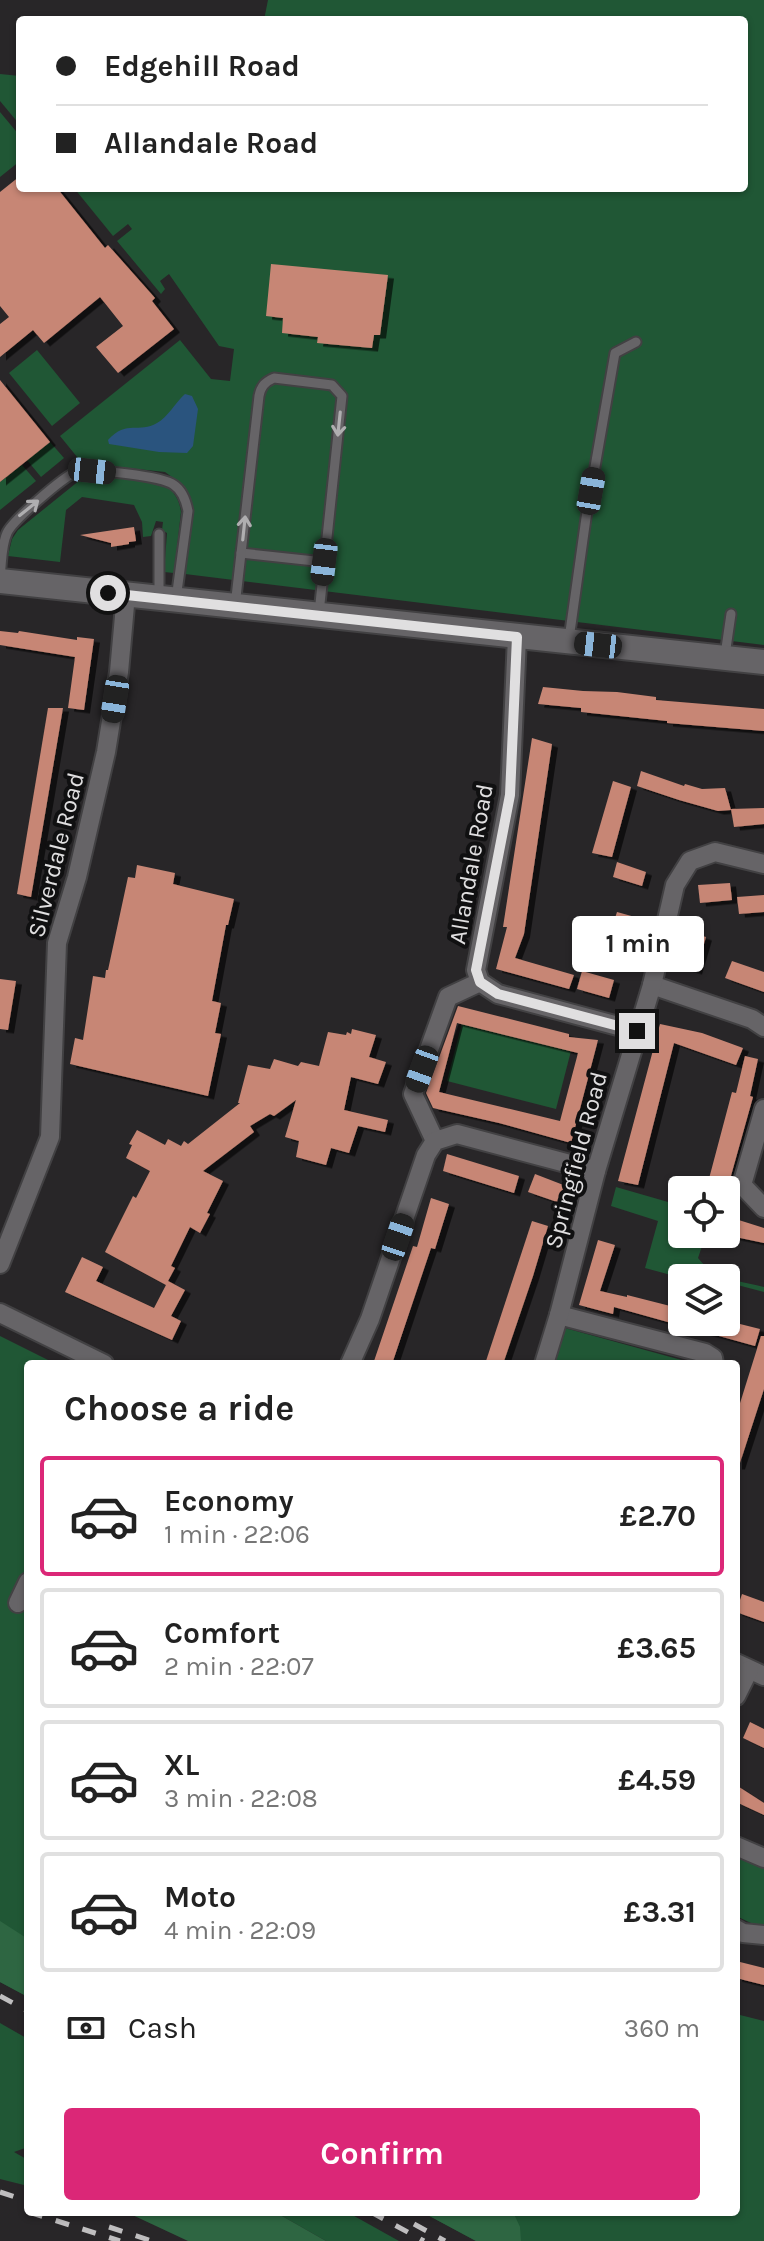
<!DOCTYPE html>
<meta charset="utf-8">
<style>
body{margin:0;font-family:Karla,sans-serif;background:#f6f6f6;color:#222;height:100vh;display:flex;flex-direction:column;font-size:30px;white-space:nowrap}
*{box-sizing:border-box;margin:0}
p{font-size:26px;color:#767676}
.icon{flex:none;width:44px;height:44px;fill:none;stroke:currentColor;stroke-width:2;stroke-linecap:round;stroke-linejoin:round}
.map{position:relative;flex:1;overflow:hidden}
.drawer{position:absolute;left:24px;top:1360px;width:716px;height:856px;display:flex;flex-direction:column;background:#fff;border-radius:8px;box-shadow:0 2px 6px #0004}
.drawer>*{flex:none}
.banner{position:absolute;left:16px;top:16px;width:732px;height:176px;border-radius:8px;box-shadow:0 2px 6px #0004;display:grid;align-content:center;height:176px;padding:0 40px;background:#fff}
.controls{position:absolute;left:668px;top:1176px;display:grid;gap:16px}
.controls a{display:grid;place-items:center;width:72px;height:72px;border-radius:8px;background:#fff;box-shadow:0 2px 6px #0004;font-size:40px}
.end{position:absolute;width:36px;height:36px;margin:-18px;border:10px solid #e0dfe0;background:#111;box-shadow:0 0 0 4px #111}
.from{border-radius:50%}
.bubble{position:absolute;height:56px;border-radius:8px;background:#fff;box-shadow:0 2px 6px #0004;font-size:26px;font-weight:700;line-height:56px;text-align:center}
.car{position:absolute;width:24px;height:48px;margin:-24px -12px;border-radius:10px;box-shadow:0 0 6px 2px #0007;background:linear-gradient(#222 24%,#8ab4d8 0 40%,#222 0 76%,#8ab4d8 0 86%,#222 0)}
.banner b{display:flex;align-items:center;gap:28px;height:76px;font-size:30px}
.banner b+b{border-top:2px solid #e0e0e0}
.banner i{width:20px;height:20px;background:#222}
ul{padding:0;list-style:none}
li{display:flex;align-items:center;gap:24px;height:120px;margin:0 16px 12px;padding:0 24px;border:4px solid #e0e0e0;border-radius:8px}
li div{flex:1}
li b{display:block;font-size:30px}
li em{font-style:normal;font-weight:700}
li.current{border-color:#db2777}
li>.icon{width:72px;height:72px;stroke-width:1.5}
h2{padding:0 40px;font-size:36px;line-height:96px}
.pay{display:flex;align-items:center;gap:20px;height:88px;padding:0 40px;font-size:30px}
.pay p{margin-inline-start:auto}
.cta{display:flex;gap:16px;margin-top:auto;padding:16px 40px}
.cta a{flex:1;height:92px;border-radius:8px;background:#db2777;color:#fff;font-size:32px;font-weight:700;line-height:92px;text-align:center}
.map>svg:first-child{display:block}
.green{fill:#205735}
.forest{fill:#2e6642}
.water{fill:#2a547e}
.building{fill:#c78675;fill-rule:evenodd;filter:url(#shadow)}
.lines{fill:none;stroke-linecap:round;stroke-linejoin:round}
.service-casing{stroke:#424143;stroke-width:13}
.minor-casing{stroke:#424143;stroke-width:22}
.tertiary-casing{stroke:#424143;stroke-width:28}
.service{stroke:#666467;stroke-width:9}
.minor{stroke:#666467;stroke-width:18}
.tertiary{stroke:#666467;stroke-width:24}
.rail{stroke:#bfbebf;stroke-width:5;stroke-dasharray:14 14;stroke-linecap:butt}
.oneway{stroke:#afaeb0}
.route{stroke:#e0dfe0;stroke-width:10}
.labels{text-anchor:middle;stroke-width:8;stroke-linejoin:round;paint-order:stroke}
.street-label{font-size:24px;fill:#e0dfe0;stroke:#101011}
</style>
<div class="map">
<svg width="764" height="2241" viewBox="0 0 764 2241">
<defs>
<filter id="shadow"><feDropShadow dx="6" dy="3.5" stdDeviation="0" flood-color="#0009"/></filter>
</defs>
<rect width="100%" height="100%" fill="#282628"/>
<!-- green -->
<g class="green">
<path d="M 268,0 L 764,0 L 764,645 L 185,574 L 193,507 L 190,496 L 183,485 L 165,472 L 82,463 L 60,436 L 180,340 L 211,379 L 230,381 L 234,349 L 219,346 L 169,274 L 160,281 L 165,289 L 161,294 L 117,241 L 132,229 L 128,224 L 113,236 L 74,188 L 744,188 L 744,20 L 264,20 Z"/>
<path d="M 0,74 L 20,76 L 20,125 L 0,101 Z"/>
<path d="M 0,112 L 20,136 L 20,161 L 0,177 Z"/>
<path d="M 37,350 L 80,403 L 52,426 L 9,373 Z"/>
<path d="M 50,442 L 64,458 L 41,477 L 27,460 Z"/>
<path d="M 22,465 L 36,481 L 0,510 L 0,482 Z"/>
<path d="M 91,476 C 108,478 151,479 164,485 C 174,490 180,501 181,512 L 174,573 L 164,572 L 167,533 L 162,530 L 163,522 L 156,521 L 151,536 L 143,537 L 142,522 L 134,505 L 82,497 L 66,510 L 60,562 L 8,556 L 12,539 L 18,530 L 80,480 Z"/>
<path d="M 463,1019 L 572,1047 L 556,1109 L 447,1081 Z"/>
<path d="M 616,1187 L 682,1206 L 682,1234 L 706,1234 L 698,1258 C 714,1279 739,1281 764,1287 L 764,1292 L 726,1282 L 726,1278 L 705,1277 L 694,1266 L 691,1278 L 682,1278 L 645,1268 L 658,1221 L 611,1206 Z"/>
<path d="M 558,1328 L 565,1328 L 696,1364 L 544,1364 Z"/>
<path d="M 0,1336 L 56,1364 L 28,1364 L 28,1557 L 26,1562 L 28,1564 L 28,1997 L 0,1982 Z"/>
<path d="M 736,1855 L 764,1867 L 764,1926 L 751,1923 L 736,1916 Z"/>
<path d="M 736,2014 L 764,2021 L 764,2241 L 476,2241 L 422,2212 L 736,2212 Z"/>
<path d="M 0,2023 L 28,2039 L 28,2147 L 14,2152 L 28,2160 L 28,2186 L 0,2179 Z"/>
<path d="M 275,2212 L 347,2212 L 399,2241 L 326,2241 Z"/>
</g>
<!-- forest -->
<g class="forest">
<path d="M 0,1921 L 28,1939 L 28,1997 L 0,1982 Z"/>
<path d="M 126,2212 L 275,2212 L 326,2241 L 188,2241 Z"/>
<path d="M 422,2212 L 513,2212 L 520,2227 L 521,2241 L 476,2241 Z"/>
</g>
<!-- water -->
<path class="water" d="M 185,394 L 192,396 L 198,409 L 193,446 L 187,453 L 159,452 L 109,444 L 108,440 C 127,419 139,434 157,423 C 168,417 175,403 185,394 Z"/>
<!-- building -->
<g class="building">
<path d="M 20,176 L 20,188 L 57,188 L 105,248 L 108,245 L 155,298 L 152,301 L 174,329 L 118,373 L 96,347 L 123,326 L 100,297 L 44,343 L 33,330 L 0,357 L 0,324 L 9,317 L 0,306 L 0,192 Z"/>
<path d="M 271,264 L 388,275 L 380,335 L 374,335 L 372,348 L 317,343 L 318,337 L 282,333 L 283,318 L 266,316 Z"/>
<path d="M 0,380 L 50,442 L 0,482 Z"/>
<path d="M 134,527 L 136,541 L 129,542 L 129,544 L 111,547 L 111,543 L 80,535 Z"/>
<path d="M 0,631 L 18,633 L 19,631 L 77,640 L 77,637 L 94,639 L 84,710 L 68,708 L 75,657 L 0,645 Z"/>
<path d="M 543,687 L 583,691 L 617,692 L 656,697 L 656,700 L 764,709 L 764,731 L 667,723 L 667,721 L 581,712 L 581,708 L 538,704 Z"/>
<path d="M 48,708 L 63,708 L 31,897 L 17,894 Z"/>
<path d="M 532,738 L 552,744 L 524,934 L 515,958 L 574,975 L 569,989 L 496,969 L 507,927 L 503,927 Z"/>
<path d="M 641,771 L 684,786 L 685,784 L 702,789 L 725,788 L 731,810 L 718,811 L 679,800 L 637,786 Z"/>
<path d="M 613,781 L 631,787 L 612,857 L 592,853 Z"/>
<path d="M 764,808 L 764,824 L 734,827 L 731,809 Z"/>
<path d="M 617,862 L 646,872 L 642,886 L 613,877 Z"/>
<path d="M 137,865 L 175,873 L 173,884 L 234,899 L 228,925 L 226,925 L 212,1001 L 221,1003 L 215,1033 L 221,1034 L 208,1096 L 70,1064 L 75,1038 L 83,1040 L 93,976 L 105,978 L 106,970 L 108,970 L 128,877 L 135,878 Z"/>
<path d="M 730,883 L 732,900 L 700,903 L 698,885 Z"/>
<path d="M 764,895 L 764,912 L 739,914 L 737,897 Z"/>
<path d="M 617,912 L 635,917 L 625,951 L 606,946 Z"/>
<path d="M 687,931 L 706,937 L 696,971 L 677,965 Z"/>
<path d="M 732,961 L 764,972 L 764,992 L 725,978 Z"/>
<path d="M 582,971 L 614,980 L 609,998 L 577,989 Z"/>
<path d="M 0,979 L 16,981 L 8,1030 L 0,1029 Z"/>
<path d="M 458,1006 L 569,1034 L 569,1037 L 598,1040 L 571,1143 L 499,1123 L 433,1108 L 426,1093 ZM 457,1023 L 578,1053 L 560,1121 L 439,1092 Z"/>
<path d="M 660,1024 L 702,1033 L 743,1048 L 736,1065 L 674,1043 L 638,1185 L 618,1181 Z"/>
<path d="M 352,1029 L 376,1035 L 369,1057 L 386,1062 L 378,1084 L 351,1077 L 344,1110 L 388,1120 L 385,1132 L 358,1126 L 349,1153 L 331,1148 L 326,1165 L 296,1157 L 299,1141 L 285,1137 L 296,1100 L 274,1116 L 270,1114 L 250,1126 L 254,1132 L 203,1171 L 223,1181 L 207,1213 L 210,1214 L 200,1233 L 190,1227 L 171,1266 L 175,1268 L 168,1281 L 185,1290 L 171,1316 L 181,1321 L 172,1340 L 65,1292 L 82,1257 L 103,1267 L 96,1281 L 154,1308 L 166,1285 L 105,1252 L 133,1196 L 136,1198 L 150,1171 L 126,1158 L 132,1145 L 129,1144 L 137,1130 L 165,1145 L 168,1139 L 181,1146 L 184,1141 L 188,1144 L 240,1103 L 238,1103 L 248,1065 L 270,1069 L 274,1059 L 298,1066 L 301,1062 L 319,1066 L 328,1032 L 346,1035 L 347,1032 L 351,1034 Z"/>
<path d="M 745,1056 L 758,1059 L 750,1096 L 753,1097 L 727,1190 L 706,1190 L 732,1092 L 736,1093 Z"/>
<path d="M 447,1154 L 519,1176 L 514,1193 L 443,1171 Z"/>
<path d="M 535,1174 L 566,1186 L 560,1203 L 528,1192 Z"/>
<path d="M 431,1198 L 449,1204 L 435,1249 L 431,1248 L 392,1364 L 373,1364 L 413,1246 L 417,1247 Z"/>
<path d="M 726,1216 L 764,1228 L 764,1243 L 726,1235 Z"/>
<path d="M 532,1221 L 548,1226 L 533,1276 L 503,1364 L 485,1364 Z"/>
<path d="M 598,1240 L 615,1245 L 600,1291 L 627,1297 L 627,1295 L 682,1309 L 682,1326 L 614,1307 L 613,1314 L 579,1305 Z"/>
<path d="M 683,1322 L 732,1322 L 760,1329 L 755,1346 L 683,1326 Z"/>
<path d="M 761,1336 L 764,1336 L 764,1389 L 739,1466 L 736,1466 L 736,1416 Z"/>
<path d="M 742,1594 L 764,1602 L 764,1622 L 736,1612 Z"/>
<path d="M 750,1722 L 764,1729 L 764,1748 L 743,1738 Z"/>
<path d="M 736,1785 L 764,1803 L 764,1815 L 736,1802 Z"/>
<path d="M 736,1961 L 764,1968 L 764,1985 L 736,1978 Z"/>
</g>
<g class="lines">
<defs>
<g id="service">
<path d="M 241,553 L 324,562"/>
<path d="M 0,576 C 2,563 1,546 7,533 C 12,521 63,477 76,472 C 90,468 163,476 174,485 C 183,491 186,501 188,511 L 176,599"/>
<path d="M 159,598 L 159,534"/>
<path d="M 235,606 L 259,396 C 261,386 265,382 274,378 L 332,385 L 342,396 L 319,613"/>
<path d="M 569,639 L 586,518 L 615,353 L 636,342"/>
<path d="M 725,655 L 731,614"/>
</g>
<g id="minor">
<path d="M 517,637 L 510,795 L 476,970 L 480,982 L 498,994 L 637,1031"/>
<path d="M 652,985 L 752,1019 L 764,1027"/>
<path d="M 764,1109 L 742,1185 L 764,1208"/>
<path d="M 435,1141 L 413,1094 L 448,997 L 480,982"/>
<path d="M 0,1264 L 50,1137 L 57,943 L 77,877 L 106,752 L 119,672 L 126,594"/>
<path d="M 0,1313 L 104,1364"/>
<path d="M 559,1315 L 705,1353 L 713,1358 L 714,1364"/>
<path d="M 350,1364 L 370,1319 L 426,1155 L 435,1141 L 457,1134 L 596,1171"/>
<path d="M 544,1364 L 559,1315 L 596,1171 L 652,985 L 675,885 L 690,861 L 715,852 L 764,864"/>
<path d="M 18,1603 L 28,1582"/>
<path d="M 736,1663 L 764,1676"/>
<path d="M 736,1696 L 749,1670"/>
<path d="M 736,1846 L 764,1858"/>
<path d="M 736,1929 L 743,1933 L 764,1935"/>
</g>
<path id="tertiary" d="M 0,581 L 764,662"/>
</defs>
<!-- service casing -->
<use href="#service" class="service-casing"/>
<!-- minor casing -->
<use href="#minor" class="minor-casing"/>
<!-- tertiary casing -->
<use href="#tertiary" class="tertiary-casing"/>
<!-- service -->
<use href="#service" class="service"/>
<!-- minor -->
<use href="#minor" class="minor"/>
<!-- tertiary -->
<use href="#tertiary" class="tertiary"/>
<!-- rail -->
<g class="rail">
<path d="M 0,1996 L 28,2011"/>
<path d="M 0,2192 L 28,2201"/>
<path d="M 29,2212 L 120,2241"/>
<path d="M 371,2212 L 424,2241"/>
<path d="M 414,2224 L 445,2241"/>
<path d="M 109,2227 L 152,2241"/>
</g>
</g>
<!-- one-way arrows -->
<defs><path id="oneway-shaft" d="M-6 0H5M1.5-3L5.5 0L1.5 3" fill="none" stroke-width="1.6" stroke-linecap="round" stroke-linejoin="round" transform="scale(2)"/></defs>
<g class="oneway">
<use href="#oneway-shaft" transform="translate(339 424) rotate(96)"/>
<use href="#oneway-shaft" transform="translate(29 508) rotate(-39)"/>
<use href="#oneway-shaft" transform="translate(244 528) rotate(-84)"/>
</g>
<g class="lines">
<!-- route -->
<path class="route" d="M 108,593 L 517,637 L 510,795 L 476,970 L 480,982 L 498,994 L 637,1031"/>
</g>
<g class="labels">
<!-- street labels -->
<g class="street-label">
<text transform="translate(56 855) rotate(-76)" y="8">Silverdale Road</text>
<text transform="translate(471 864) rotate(-80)" y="8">Allandale Road</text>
<text transform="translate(576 1160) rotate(-75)" y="8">Springfield Road</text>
</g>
</g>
</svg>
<div class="controls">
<a><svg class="icon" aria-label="locate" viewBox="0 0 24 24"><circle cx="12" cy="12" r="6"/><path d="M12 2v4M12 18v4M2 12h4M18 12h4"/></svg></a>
<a><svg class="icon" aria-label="layers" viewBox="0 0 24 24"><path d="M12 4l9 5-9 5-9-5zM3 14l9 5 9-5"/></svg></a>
</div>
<i class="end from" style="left:108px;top:593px"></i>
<i class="end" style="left:637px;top:1031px"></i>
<div class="bubble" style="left:572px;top:916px;width:132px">1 min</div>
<i class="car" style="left:92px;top:471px;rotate:96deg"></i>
<i class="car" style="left:591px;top:491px;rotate:10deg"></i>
<i class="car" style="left:324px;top:562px;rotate:187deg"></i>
<i class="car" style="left:598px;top:645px;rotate:276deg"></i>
<i class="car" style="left:115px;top:699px;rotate:189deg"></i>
<i class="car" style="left:422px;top:1069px;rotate:200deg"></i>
<i class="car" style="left:398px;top:1237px;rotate:19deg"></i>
<div class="banner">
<b><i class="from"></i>Edgehill Road</b>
<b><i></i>Allandale Road</b>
</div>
<section class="drawer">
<h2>Choose a ride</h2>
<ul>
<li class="current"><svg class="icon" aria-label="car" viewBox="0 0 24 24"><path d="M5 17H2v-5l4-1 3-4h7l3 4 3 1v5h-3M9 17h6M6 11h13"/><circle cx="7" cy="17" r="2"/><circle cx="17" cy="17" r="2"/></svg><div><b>Economy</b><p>1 min · 22:06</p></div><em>£2.70</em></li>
<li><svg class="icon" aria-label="car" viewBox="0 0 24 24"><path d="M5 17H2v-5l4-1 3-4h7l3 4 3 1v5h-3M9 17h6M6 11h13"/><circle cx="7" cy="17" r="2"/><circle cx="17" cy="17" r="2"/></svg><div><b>Comfort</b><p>2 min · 22:07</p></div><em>£3.65</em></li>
<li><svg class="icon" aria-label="car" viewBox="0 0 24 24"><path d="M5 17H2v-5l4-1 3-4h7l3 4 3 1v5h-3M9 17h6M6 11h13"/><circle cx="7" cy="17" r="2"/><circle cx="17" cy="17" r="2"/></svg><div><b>XL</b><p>3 min · 22:08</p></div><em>£4.59</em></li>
<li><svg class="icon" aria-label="car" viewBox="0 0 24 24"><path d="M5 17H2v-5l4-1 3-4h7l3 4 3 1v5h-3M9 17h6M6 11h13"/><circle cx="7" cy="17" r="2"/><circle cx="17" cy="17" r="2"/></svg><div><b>Moto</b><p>4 min · 22:09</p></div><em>£3.31</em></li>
</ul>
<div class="pay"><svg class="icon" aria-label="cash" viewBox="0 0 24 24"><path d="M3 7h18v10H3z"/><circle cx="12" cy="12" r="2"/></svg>Cash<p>360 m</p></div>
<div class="cta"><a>Confirm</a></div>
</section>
</div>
